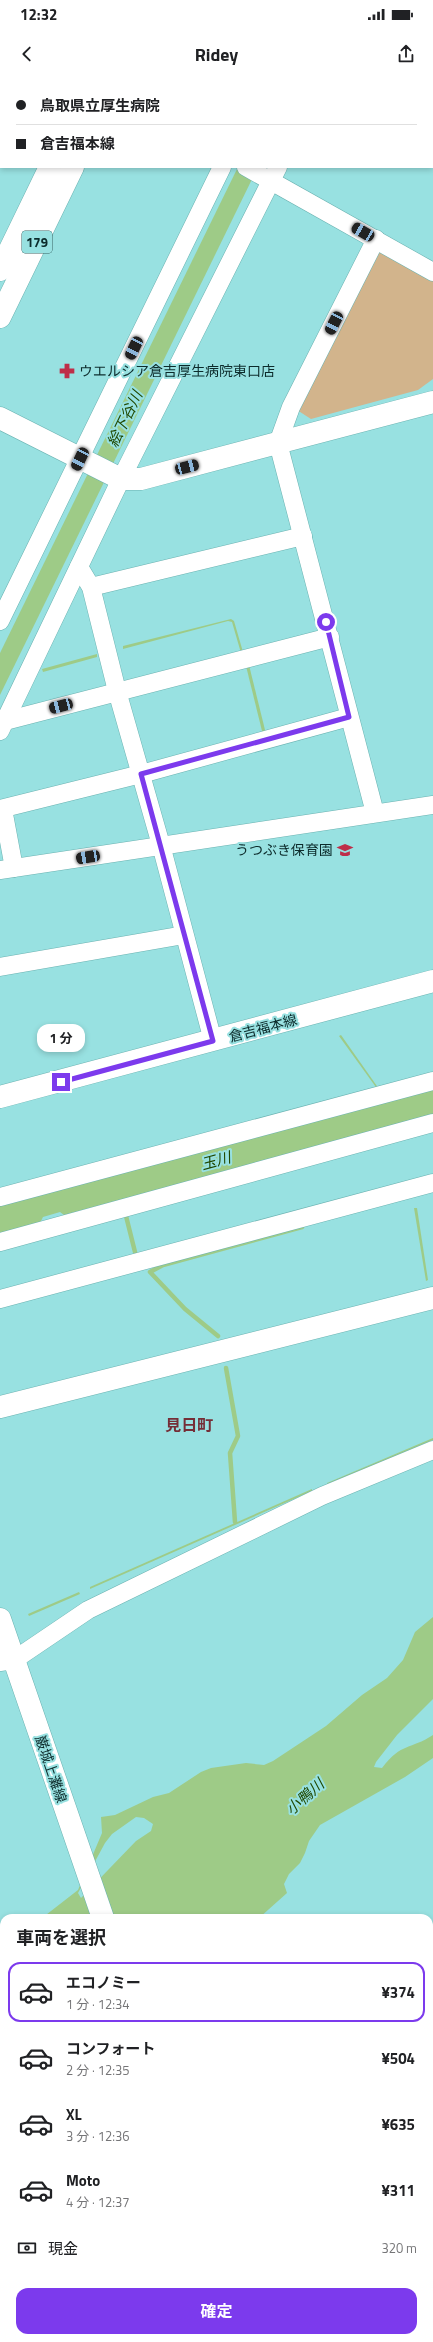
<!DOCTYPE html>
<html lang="ja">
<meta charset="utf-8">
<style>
body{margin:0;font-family:"Titillium Web","Noto Sans JP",sans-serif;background:#f2f2f2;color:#202124;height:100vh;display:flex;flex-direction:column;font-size:15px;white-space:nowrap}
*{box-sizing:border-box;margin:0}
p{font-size:13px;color:#757577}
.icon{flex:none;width:22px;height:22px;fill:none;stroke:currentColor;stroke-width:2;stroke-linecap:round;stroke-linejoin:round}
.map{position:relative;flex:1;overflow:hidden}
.sheet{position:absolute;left:0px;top:1834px;width:433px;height:428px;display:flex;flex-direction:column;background:#fff;border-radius:12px 12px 0 0;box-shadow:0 2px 6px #0003}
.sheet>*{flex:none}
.guide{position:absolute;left:0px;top:0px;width:433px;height:88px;box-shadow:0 2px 6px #0003;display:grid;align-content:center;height:88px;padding:0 16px;background:#fff}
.end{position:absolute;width:18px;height:18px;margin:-9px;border:5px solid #7c3aed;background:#fff;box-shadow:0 0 0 2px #fff}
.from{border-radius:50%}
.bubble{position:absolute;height:28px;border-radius:12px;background:#fff;box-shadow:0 2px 6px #0003;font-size:13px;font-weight:700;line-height:28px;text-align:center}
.car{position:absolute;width:12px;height:24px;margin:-12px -6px;border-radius:5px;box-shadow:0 0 3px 1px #0007;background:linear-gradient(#222 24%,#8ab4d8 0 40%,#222 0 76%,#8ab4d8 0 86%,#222 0)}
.guide b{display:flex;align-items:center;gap:14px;height:38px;font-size:15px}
.guide b+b{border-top:1px solid #e0e0e0}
.guide i{width:10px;height:10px;background:#202124}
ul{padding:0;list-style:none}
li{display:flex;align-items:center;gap:12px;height:60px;margin:0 8px 6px;padding:0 8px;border:2px solid transparent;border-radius:12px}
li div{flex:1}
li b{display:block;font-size:15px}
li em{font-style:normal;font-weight:700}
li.current{border-color:#7c3aed}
li>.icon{width:36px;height:36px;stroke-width:1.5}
h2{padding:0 16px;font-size:18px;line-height:48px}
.pay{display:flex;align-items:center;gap:10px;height:44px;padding:0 16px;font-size:15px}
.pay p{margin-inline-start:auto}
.action{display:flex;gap:8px;margin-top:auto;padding:8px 16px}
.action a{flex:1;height:46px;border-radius:12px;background:#7c3aed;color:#fff;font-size:16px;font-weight:700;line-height:46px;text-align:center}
.status{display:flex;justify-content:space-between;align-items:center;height:28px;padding:0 20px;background:#fff;direction:ltr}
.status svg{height:11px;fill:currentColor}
header{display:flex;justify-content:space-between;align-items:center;height:52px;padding:0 16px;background:#fff;font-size:18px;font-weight:700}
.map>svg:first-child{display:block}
.green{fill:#d2b48c}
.forest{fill:#b98b47}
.water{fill:#9ecb87;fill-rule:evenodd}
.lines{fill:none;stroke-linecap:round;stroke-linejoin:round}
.stream{stroke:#9ecb87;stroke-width:4.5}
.street-casing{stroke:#6ab2b1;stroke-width:19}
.secondary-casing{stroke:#6ab2b1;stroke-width:23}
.primary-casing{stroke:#6ab2b1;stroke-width:23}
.highway-casing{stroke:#6ab2b1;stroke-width:23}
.street{stroke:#fff;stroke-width:18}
.secondary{stroke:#fff;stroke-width:22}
.primary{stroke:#fff;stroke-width:22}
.highway{stroke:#fff;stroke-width:22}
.route{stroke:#7c3aed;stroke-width:5}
.labels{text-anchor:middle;stroke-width:4;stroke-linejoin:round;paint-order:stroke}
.shield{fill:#98e1e1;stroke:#366262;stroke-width:1}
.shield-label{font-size:13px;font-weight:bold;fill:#0c2b2b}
.poi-label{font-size:14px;fill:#0c2b2b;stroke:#98e1e1;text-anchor:start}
.street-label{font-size:14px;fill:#0c2b2b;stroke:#98e1e1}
.water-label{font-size:15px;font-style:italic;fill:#204800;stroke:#98e1e1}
.quarter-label{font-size:16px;font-weight:bold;fill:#752e37;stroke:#98e1e1}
</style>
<div class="status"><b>12:32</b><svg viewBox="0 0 49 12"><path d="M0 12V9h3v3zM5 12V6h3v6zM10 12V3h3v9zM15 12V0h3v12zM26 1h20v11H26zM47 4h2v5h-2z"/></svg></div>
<header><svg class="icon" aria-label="back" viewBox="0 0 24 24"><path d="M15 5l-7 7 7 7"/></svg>Ridey<svg class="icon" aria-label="share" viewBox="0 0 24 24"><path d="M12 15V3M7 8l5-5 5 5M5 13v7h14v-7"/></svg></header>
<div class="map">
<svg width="433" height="2262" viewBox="0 0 433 2262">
<rect width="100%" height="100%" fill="#98e1e1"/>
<!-- green -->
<path class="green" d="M 383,171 L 433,198 L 433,299 L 418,310 L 311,339 L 297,330 L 376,172 Z"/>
<!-- forest -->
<path class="forest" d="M 4,2244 L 4,2258 L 280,2258 L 282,2262 L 0,2262 L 0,2251 Z"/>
<!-- water -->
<g class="water">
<path d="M 238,87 L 258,87 L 0,615 L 0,573 Z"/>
<path d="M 231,539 L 234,541 L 243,572 L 241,573 L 232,542 L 228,541 L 123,569 L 123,566 Z"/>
<path d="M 97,574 L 97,577 L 43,592 L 42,589 Z"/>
<path d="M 249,585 L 266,654 L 263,655 L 246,586 Z"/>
<path d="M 341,955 L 379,1009 L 378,1010 L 339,956 Z"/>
<path d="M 433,1008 L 433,1035 L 64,1135 L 60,1132 L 43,1137 L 40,1143 L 0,1153 L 0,1126 Z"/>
<path d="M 414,1128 L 417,1128 L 428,1200 L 426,1201 Z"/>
<path d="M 433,1358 L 433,1360 L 328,1405 L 327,1403 Z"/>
<path d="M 312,1409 L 312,1411 L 90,1509 L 90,1507 Z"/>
<path d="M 79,1512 L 80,1514 L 29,1536 L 28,1534 Z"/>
<path d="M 433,1537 L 433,1619 L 397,1655 L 376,1682 L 374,1687 L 382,1688 C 402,1662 410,1670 433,1655 L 433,1678 L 405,1697 L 320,1745 L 309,1761 L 305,1773 L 300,1783 L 289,1794 L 284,1804 L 287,1813 L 259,1838 L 42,1838 L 78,1810 L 102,1753 L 101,1737 L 115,1735 L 153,1717 L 169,1713 L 201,1692 L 211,1688 L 246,1683 L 264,1685 L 273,1681 L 326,1646 L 362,1615 L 387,1598 L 403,1580 L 415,1552 ZM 136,1737 L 144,1738 L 153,1744 L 151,1751 L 136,1761 L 81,1818 L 78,1813 L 105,1763 L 112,1754 Z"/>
<path d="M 4,1889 L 4,2002 L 0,2004 L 0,1891 Z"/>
</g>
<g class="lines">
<!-- stream -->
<g class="stream">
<path d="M 126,1136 L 135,1172"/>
<path d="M 218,1256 L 185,1229 L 150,1192 L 163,1185 L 302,1147"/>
<path d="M 226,1288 L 238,1356 L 230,1373 L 235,1442"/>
<path d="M 430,1950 L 433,1949"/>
<path d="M 0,2215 L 4,2204"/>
</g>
<defs>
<g id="street">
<path d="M 0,0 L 2,1"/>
<path d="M 264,1 L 264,0"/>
<path d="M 320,1 L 320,0"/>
<path d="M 246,87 L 433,192"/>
<path d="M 79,487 L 91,507 L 117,611 L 161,765 L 213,961"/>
<path d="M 91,507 L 303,456"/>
<path d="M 0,541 L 222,87"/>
<path d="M 5,641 L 330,557"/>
<path d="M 0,651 L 121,399 L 278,87"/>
<path d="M 0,729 L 141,694 L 349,637"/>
<path d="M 3,729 L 14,788"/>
<path d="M 375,733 L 278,363 L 291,327 L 376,159"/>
<path d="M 0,790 L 433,725"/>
<path d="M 0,887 L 184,855"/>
<path d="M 0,1117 L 433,1001"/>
<path d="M 0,1162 L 433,1043"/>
<path d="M 0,1219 L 433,1103"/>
<path d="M 0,1582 L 14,1580 L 88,1530 L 322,1416 L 433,1370"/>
<path d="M 429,1917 L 433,1915"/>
<path d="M 0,2111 L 4,2108"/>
<path d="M 384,2258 L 389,2262"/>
</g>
<g id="secondary">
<path d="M 0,338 L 121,399 L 141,399 L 433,322"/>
<path d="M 0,1327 L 433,1218"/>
<path d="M 0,1539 L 103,1838"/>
<path d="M 429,1882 L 433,1881"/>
<path d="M 0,2081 L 4,2079"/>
</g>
<path id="primary" d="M 0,1017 L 433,901"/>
<g id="highway">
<path d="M 92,1 L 93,0"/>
<path d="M 116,1 L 116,0"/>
<path d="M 0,190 L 50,87"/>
<path d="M 0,237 L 73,87"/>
</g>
</defs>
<!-- street casing -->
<use href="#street" class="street-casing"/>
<!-- secondary casing -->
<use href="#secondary" class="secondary-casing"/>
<!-- primary casing -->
<use href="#primary" class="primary-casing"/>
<!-- highway casing -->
<use href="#highway" class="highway-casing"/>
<!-- street -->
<use href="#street" class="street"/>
<!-- secondary -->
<use href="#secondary" class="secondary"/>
<!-- primary -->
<use href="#primary" class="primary"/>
<!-- highway -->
<use href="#highway" class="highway"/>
</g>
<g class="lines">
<!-- route -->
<path class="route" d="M 61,1002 L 213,961 L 141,694 L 349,637 L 326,542"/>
</g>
<!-- icons -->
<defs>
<symbol id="pharmacy-bare" viewBox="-9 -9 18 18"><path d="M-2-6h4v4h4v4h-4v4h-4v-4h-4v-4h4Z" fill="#be2e49" stroke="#98e1e1" stroke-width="2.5" paint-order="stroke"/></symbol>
<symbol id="school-bare" viewBox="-9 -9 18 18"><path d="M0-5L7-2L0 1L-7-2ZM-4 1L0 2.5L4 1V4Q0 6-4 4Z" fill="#be2e49" stroke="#98e1e1" stroke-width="2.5" paint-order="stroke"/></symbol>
</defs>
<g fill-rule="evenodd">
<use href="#pharmacy-bare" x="56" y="280" width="22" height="22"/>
<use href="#school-bare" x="334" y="759" width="22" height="22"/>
</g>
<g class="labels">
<!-- shield labels -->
<rect class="shield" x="22" y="151" width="30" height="22" rx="3"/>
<g class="shield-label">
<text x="37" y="167">179</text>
</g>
<!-- poi labels -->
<g class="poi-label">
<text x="79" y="296">ウエルシア倉吉厚生病院東口店</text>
<text x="333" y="775" text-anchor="end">うつぶき保育園</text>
</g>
<!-- street labels -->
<g class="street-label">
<text transform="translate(263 948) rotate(-15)" y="5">倉吉福本線</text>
<text transform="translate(51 1689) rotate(71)" y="5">巌城上灘線</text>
</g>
<!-- water labels -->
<g class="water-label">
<text transform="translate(125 339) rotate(-64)" y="5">絵下谷川</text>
<text transform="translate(216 1081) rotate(-15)" y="5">玉川</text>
<text transform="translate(305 1717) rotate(-42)" y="5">小鴨川</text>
</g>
<!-- quarter labels -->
<g class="quarter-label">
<text x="189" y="1351">見日町</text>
</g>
</g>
</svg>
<i class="end from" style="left:326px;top:542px"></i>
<i class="end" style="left:61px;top:1002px"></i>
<div class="bubble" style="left:37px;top:944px;width:48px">1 分</div>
<i class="car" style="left:363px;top:152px;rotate:300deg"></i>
<i class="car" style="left:334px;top:243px;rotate:207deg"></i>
<i class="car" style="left:134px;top:268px;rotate:206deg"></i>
<i class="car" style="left:80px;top:379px;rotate:206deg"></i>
<i class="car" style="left:187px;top:387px;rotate:75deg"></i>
<i class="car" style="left:61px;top:626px;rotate:255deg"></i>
<i class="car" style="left:88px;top:777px;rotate:261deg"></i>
<div class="guide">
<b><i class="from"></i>鳥取県立厚生病院</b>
<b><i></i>倉吉福本線</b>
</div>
<section class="sheet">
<h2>車両を選択</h2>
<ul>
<li class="current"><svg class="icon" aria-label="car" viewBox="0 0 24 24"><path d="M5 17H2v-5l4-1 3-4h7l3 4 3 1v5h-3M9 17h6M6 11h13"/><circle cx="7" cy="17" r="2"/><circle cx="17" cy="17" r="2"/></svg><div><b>エコノミー</b><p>1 分 · 12:34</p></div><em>¥374</em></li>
<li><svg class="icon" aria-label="car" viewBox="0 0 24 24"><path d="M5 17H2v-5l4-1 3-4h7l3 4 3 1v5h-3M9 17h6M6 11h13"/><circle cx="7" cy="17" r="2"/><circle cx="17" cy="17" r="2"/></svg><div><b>コンフォート</b><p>2 分 · 12:35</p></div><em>¥504</em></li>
<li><svg class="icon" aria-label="car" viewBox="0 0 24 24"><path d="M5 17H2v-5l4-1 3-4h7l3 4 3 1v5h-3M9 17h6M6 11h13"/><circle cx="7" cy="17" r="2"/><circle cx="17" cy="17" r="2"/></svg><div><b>XL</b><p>3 分 · 12:36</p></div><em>¥635</em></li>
<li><svg class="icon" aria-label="car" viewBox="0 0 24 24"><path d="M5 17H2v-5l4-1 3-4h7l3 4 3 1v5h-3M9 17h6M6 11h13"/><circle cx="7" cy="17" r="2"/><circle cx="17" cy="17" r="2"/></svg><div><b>Moto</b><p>4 分 · 12:37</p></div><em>¥311</em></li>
</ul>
<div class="pay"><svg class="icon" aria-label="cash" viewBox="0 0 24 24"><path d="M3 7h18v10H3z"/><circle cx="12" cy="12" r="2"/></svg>現金<p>320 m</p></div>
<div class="action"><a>確定</a></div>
</section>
</div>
